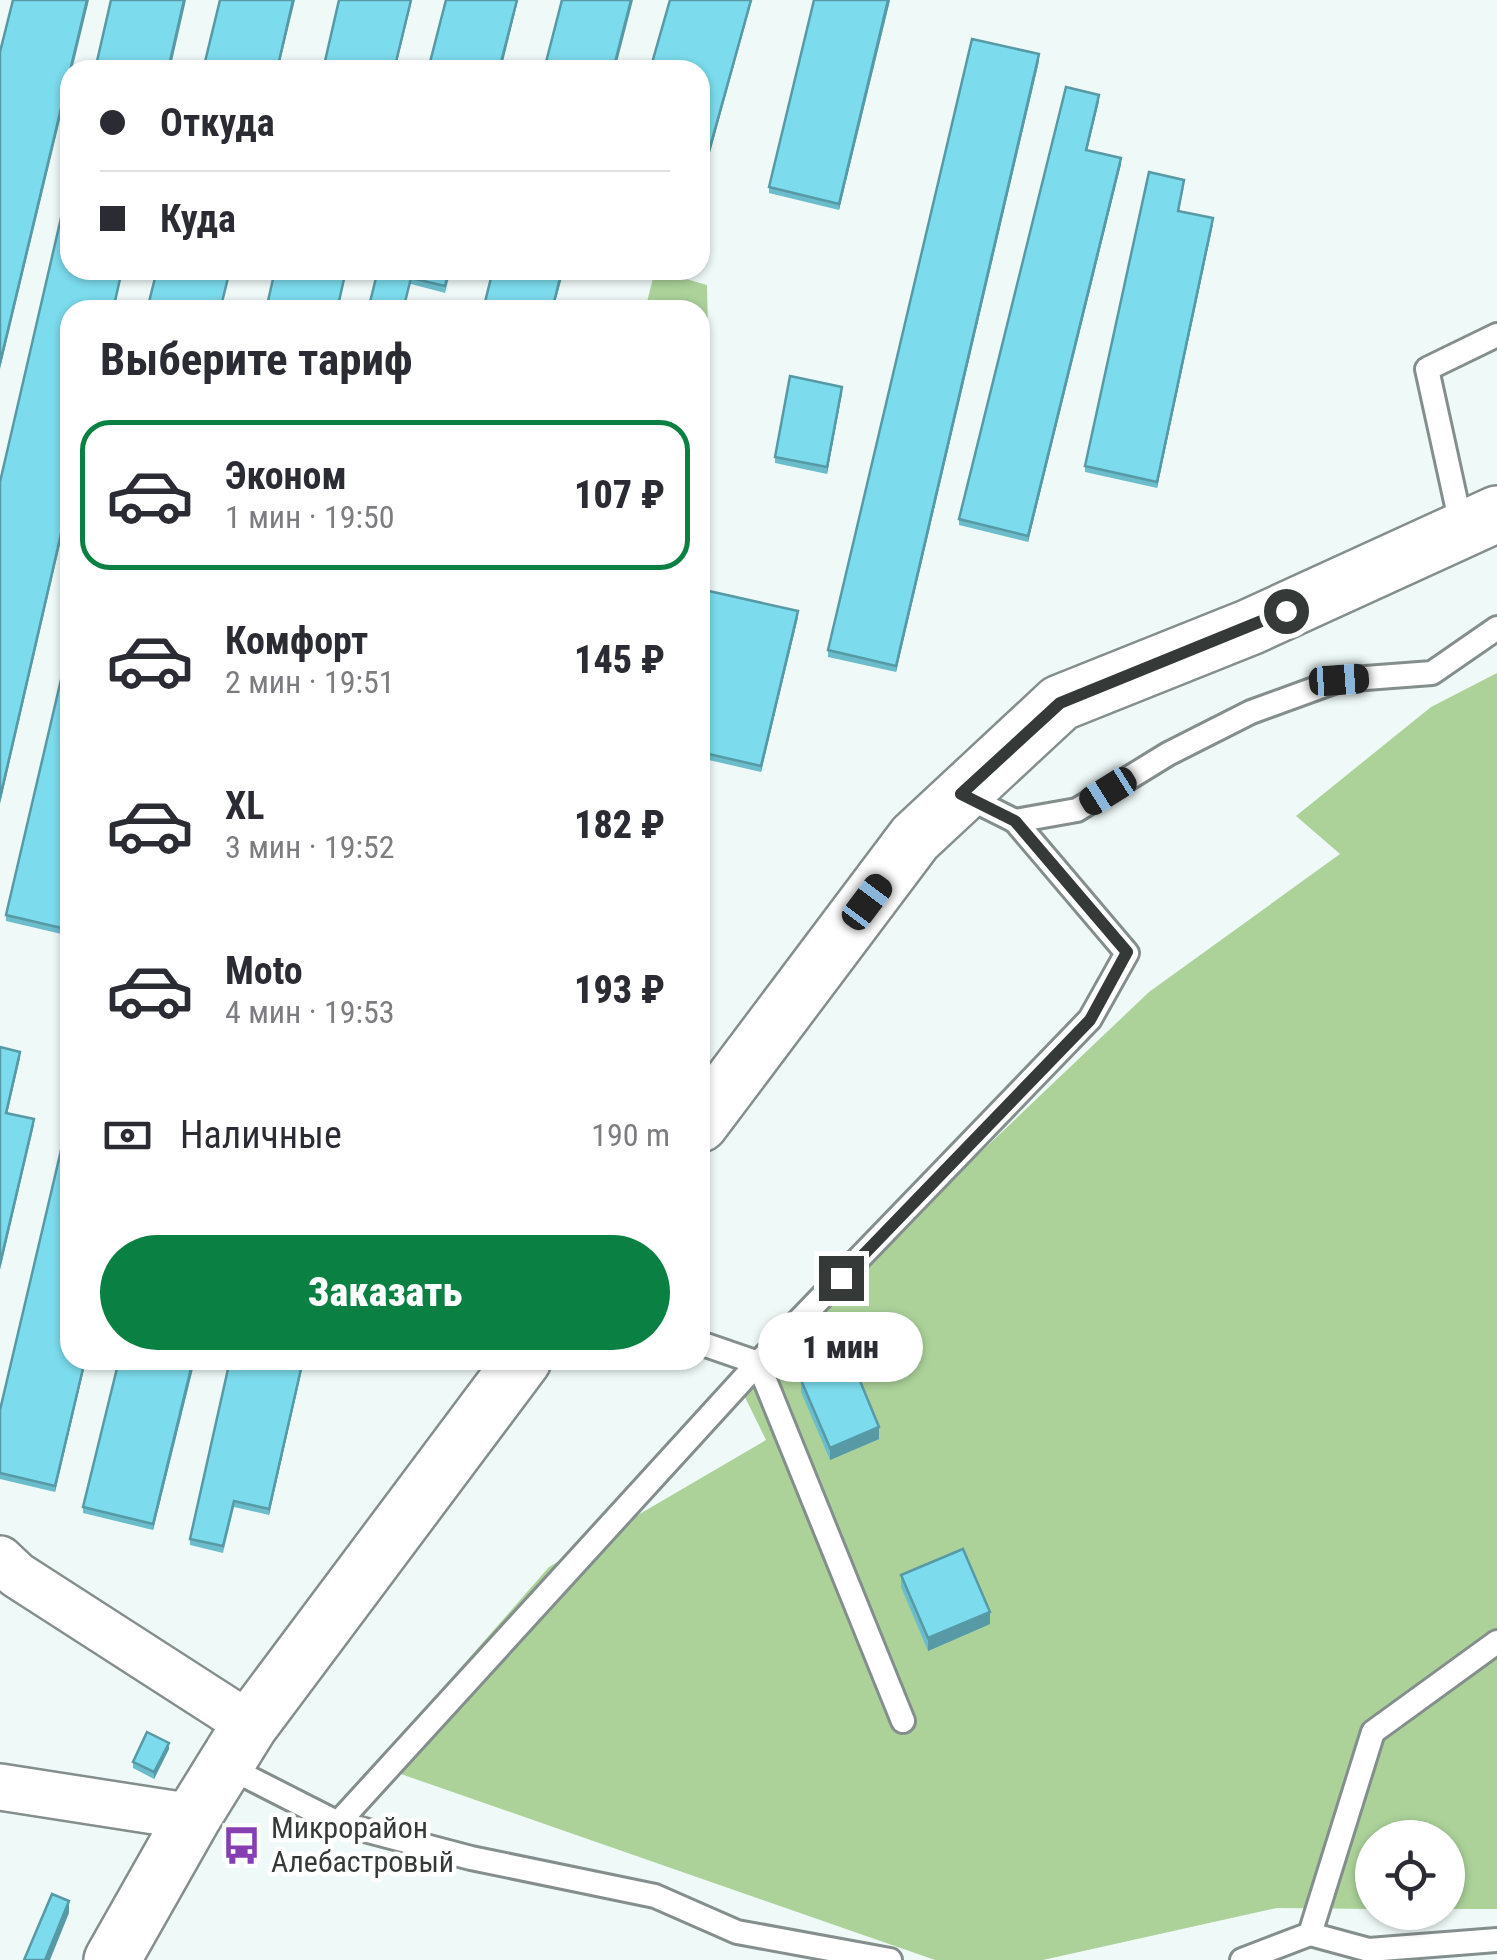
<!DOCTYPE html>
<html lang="ru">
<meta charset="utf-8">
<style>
body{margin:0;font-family:"Roboto Condensed",sans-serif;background:#f7f7f7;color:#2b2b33;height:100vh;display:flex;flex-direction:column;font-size:38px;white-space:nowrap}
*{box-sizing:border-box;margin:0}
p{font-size:32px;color:#7c7c81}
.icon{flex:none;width:55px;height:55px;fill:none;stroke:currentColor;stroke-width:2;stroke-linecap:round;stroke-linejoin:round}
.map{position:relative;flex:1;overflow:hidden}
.details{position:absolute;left:60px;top:300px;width:650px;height:1070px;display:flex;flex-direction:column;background:#fff;border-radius:30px;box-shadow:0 2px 8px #0004}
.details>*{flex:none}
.banner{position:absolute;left:60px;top:60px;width:650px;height:220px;border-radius:30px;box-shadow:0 2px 8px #0004;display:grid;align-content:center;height:220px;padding:0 40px;background:#fff}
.controls{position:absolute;left:1355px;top:1820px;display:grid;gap:20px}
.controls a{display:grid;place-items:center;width:110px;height:110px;border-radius:50%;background:#fff;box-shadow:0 2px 8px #0004;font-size:50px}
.end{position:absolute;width:45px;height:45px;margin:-22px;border:12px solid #353a39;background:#fff;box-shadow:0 0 0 5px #fff}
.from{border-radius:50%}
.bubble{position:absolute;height:70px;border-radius:35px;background:#fff;box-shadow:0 2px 8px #0004;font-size:32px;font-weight:800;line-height:70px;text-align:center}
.car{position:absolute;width:30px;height:60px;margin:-30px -15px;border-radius:12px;box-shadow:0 0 8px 2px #0007;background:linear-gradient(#222 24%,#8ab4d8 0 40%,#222 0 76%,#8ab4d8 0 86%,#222 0)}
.banner b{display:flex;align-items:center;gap:35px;height:95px;font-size:38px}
.banner b+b{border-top:2px solid #e1e1e2}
.banner i{width:25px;height:25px;background:#2b2b33}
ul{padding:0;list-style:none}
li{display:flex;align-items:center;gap:30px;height:150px;margin:0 20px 15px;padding:0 20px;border:5px solid transparent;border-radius:30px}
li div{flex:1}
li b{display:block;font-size:38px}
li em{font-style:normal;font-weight:800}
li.current{border-color:#0b8043}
li>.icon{width:90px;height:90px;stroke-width:1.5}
h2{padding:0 40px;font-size:45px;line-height:120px}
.pay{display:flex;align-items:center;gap:25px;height:110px;padding:0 40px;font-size:38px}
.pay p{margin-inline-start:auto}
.action{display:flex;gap:20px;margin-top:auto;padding:20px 40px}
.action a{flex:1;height:115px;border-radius:60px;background:#0b8043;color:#fff;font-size:40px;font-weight:800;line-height:115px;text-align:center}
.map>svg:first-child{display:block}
.green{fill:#acd29a}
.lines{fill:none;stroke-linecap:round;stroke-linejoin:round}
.service-casing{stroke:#848e8c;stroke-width:28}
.minor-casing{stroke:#848e8c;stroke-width:50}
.tertiary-casing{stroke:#848e8c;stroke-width:60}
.service{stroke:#fff;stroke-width:22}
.minor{stroke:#fff;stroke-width:45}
.tertiary{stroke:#fff;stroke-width:55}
.wall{fill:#6bbdcc}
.shaded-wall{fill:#579aa6}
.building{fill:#7cdced;stroke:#579aa6;stroke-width:2.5}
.route{stroke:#353a39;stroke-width:12}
.labels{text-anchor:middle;stroke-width:9;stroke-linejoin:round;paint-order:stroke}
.poi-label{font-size:30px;fill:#353a39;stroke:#fff;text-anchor:start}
</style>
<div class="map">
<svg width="1497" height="1960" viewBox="0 0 1497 1960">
<rect width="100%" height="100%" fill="#effaf8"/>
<!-- green -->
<g class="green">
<path d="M 655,270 L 707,285 L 710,426 L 700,450 L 700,310 L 645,310 Z"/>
<path d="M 1497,673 L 1497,1909 L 1448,1909 L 1448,1838 L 1372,1838 L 1372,1909 L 1277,1908 L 1043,1960 L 935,1960 L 375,1765 L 549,1567 L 766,1440 L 738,1383 L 1149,992 L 1340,854 L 1296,816 L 1431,707 Z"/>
</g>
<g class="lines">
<defs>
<g id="service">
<path d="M 1462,529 L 1427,369 L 1497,335"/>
<path d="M 961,794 L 1015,821 L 1077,810 L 1168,754 L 1251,712 L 1339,680 L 1432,673 L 1497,628"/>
<path d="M 700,1343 L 758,1363 L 1090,1019 L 1127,953 L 1015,821"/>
<path d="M 226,1766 L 338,1823 L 471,1858 L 655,1896 L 737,1932 L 890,1960"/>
<path d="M 338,1823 L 758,1363 L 903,1721"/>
<path d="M 1310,1934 L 1369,1950 L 1497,1940"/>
<path d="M 1242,1960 L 1310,1934 L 1373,1732 L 1497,1642"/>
</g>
<g id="minor">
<path d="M 0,1559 L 17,1575 L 250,1725"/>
<path d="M 0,1787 L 193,1817"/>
</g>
<g id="tertiary">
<path d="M 700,1124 L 915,838 L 1060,703 L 1250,627 L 1497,514"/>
<path d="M 112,1960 L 193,1817 L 250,1725 L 523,1360"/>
</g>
</defs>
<!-- service casing -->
<use href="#service" class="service-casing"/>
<!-- minor casing -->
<use href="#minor" class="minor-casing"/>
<!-- tertiary casing -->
<use href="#tertiary" class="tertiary-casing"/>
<!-- service -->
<use href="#service" class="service"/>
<!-- minor -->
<use href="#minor" class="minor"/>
<!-- tertiary -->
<use href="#tertiary" class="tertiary"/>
</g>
<!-- wall -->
<g class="wall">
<path d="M 890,0 L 839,210 L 769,193 L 769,187 Z"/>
<path d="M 1039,61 L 896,672 L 828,657 L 828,650 Z"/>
<path d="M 1099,101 L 1087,150 L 1121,164 L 1028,542 L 959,525 L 959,519 Z"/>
<path d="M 1184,186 L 1179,211 L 1213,224 L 1157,488 L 1085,472 L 1085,466 Z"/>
<path d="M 378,270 L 451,270 L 445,293 L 411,284 Z"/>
<path d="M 842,393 L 827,474 L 775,463 L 775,457 Z"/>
<path d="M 700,589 L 798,617 L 761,772 L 700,758 Z"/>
<path d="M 70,641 L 70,936 L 6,921 L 6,915 Z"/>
<path d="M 70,1360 L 86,1360 L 55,1492 L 0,1479 L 0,1410 Z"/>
<path d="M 195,1360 L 153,1530 L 83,1513 L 83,1507 Z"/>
<path d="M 230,1360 L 304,1360 L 269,1515 L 234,1507 L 223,1553 L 190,1545 L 190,1539 Z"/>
<path d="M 801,1380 L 879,1439 L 830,1460 L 801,1392 Z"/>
<path d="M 901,1575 L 990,1624 L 928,1651 L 901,1587 Z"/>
<path d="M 169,1749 L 154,1779 L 133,1768 L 133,1762 Z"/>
</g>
<!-- shaded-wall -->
<g class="shaded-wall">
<path d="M 87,0 L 89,0 L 72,70 L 71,70 Z"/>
<path d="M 184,0 L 186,0 L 170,70 L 168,70 Z"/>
<path d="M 293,0 L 295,0 L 278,70 L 277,70 Z"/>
<path d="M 411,0 L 412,0 L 395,70 L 394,70 Z"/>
<path d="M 517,0 L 518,0 L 501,70 L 499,70 Z"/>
<path d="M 631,0 L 633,0 L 615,70 L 613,70 Z"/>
<path d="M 751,0 L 752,0 L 700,189 L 700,183 Z"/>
<path d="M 888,0 L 890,0 L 839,210 L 839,204 Z"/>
<path d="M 1039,54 L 1039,61 L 896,672 L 896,666 Z"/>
<path d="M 70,72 L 70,78 L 0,369 L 0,363 Z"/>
<path d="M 1099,95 L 1099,101 L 1086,156 L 1086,150 Z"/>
<path d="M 1121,158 L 1121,164 L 1028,542 L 1028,536 Z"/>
<path d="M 1213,218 L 1213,224 L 1157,488 L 1157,482 Z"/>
<path d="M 562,270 L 564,270 L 553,310 L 552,310 Z"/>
<path d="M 842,387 L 842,393 L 827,474 L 827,467 Z"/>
<path d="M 70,495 L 70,501 L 0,804 L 0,798 Z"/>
<path d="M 798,611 L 798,617 L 761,772 L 761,766 Z"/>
<path d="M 20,1052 L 20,1058 L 6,1119 L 6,1113 Z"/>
<path d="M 34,1119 L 34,1125 L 0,1270 L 0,1264 Z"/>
<path d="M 85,1360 L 86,1360 L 55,1492 L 55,1486 Z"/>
<path d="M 193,1360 L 195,1360 L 153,1530 L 153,1524 Z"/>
<path d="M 303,1360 L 304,1360 L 269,1515 L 269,1509 Z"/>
<path d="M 879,1427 L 879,1439 L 830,1460 L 830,1448 Z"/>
<path d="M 990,1612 L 990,1624 L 928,1651 L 928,1638 Z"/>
<path d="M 169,1743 L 169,1749 L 154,1779 L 154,1772 Z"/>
<path d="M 69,1901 L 69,1913 L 50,1960 L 45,1960 Z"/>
</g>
<!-- building -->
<g class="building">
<path d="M 13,0 L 87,0 L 0,363 L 0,52 Z"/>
<path d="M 111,0 L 184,0 L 168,70 L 95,70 Z"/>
<path d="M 220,0 L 293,0 L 277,70 L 203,70 Z"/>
<path d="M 339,0 L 411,0 L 394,70 L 323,70 Z"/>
<path d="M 446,0 L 517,0 L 499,70 L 428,70 Z"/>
<path d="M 562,0 L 631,0 L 613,70 L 544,70 Z"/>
<path d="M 670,0 L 751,0 L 700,183 L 700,70 L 650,70 Z"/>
<path d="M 814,0 L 888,0 L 839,204 L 769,187 Z"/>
<path d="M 972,39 L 1039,54 L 896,666 L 828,650 Z"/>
<path d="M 1066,87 L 1099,95 L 1086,150 L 1121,158 L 1028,536 L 959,519 Z"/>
<path d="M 1149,172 L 1184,180 L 1178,211 L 1213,218 L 1157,482 L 1085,466 Z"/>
<path d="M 70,179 L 70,270 L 122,270 L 113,310 L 70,310 L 70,495 L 0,798 L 0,482 Z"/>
<path d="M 157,270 L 230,270 L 220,310 L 147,310 Z"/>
<path d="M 275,270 L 346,270 L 337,310 L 266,310 Z"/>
<path d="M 378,270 L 449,270 L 445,286 L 411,278 L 403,310 L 368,310 Z"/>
<path d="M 493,270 L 562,270 L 552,310 L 483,310 Z"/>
<path d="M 790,376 L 842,387 L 827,467 L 775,457 Z"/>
<path d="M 700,589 L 798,611 L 761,766 L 700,752 Z"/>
<path d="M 70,641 L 70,930 L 6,915 Z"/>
<path d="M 0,1047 L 20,1052 L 6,1113 L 34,1119 L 0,1264 Z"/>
<path d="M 70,1112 L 70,1360 L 85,1360 L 55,1486 L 0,1473 L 0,1410 Z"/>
<path d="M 851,1359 L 879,1427 L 830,1448 L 801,1380 Z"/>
<path d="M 119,1360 L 193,1360 L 153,1524 L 83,1507 Z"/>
<path d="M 230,1360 L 303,1360 L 269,1509 L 234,1501 L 223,1546 L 190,1539 Z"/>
<path d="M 963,1549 L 990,1612 L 928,1638 L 901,1575 Z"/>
<path d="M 147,1732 L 169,1743 L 154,1772 L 133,1762 Z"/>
<path d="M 52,1894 L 69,1901 L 45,1960 L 24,1960 Z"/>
</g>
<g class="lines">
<!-- route -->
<path class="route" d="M 841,1278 L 1090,1020 L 1127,952 L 1015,821 L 961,794 L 1060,703 L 1286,611"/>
</g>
<!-- icons -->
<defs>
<symbol id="bus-bare" viewBox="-9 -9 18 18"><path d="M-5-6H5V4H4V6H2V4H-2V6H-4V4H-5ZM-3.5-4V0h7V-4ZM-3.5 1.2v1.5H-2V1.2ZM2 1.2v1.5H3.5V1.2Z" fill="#863fb2" stroke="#fff" stroke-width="2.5" paint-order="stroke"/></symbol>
</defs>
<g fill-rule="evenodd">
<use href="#bus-bare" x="214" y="1818" width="55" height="55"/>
</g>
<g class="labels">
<!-- poi labels -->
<g class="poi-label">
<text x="271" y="1838">Микрорайон<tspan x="271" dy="34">Алебастровый</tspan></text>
</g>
</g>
</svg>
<div class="controls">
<a><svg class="icon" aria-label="locate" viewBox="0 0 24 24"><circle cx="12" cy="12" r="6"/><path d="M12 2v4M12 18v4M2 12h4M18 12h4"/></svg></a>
</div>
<i class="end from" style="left:1286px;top:611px"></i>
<i class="end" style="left:841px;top:1278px"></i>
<div class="bubble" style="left:758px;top:1312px;width:165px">1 мин</div>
<i class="car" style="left:1339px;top:680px;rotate:86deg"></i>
<i class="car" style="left:1108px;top:791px;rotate:238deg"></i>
<i class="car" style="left:867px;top:902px;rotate:37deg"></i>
<div class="banner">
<b><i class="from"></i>Откуда</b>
<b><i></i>Куда</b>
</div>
<section class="details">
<h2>Выберите тариф</h2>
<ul>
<li class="current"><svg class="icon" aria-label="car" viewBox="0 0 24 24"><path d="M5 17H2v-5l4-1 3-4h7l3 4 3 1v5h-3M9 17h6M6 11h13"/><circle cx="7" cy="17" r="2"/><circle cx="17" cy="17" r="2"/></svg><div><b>Эконом</b><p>1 мин · 19:50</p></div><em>107 ₽</em></li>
<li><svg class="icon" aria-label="car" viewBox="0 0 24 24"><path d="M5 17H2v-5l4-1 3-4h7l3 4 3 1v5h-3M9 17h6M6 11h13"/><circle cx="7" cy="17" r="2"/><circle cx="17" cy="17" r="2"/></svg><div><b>Комфорт</b><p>2 мин · 19:51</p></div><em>145 ₽</em></li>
<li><svg class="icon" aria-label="car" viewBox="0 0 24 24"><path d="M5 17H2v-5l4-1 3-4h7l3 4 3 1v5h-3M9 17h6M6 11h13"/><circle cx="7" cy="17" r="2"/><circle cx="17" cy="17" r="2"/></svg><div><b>XL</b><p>3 мин · 19:52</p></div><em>182 ₽</em></li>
<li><svg class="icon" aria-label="car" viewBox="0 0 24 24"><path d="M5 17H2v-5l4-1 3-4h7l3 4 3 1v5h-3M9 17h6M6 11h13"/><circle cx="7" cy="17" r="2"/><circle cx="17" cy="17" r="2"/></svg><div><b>Moto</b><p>4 мин · 19:53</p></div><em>193 ₽</em></li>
</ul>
<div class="pay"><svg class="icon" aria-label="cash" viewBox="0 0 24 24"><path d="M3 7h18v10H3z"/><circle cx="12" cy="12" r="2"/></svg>Наличные<p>190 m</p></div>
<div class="action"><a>Заказать</a></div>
</section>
</div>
